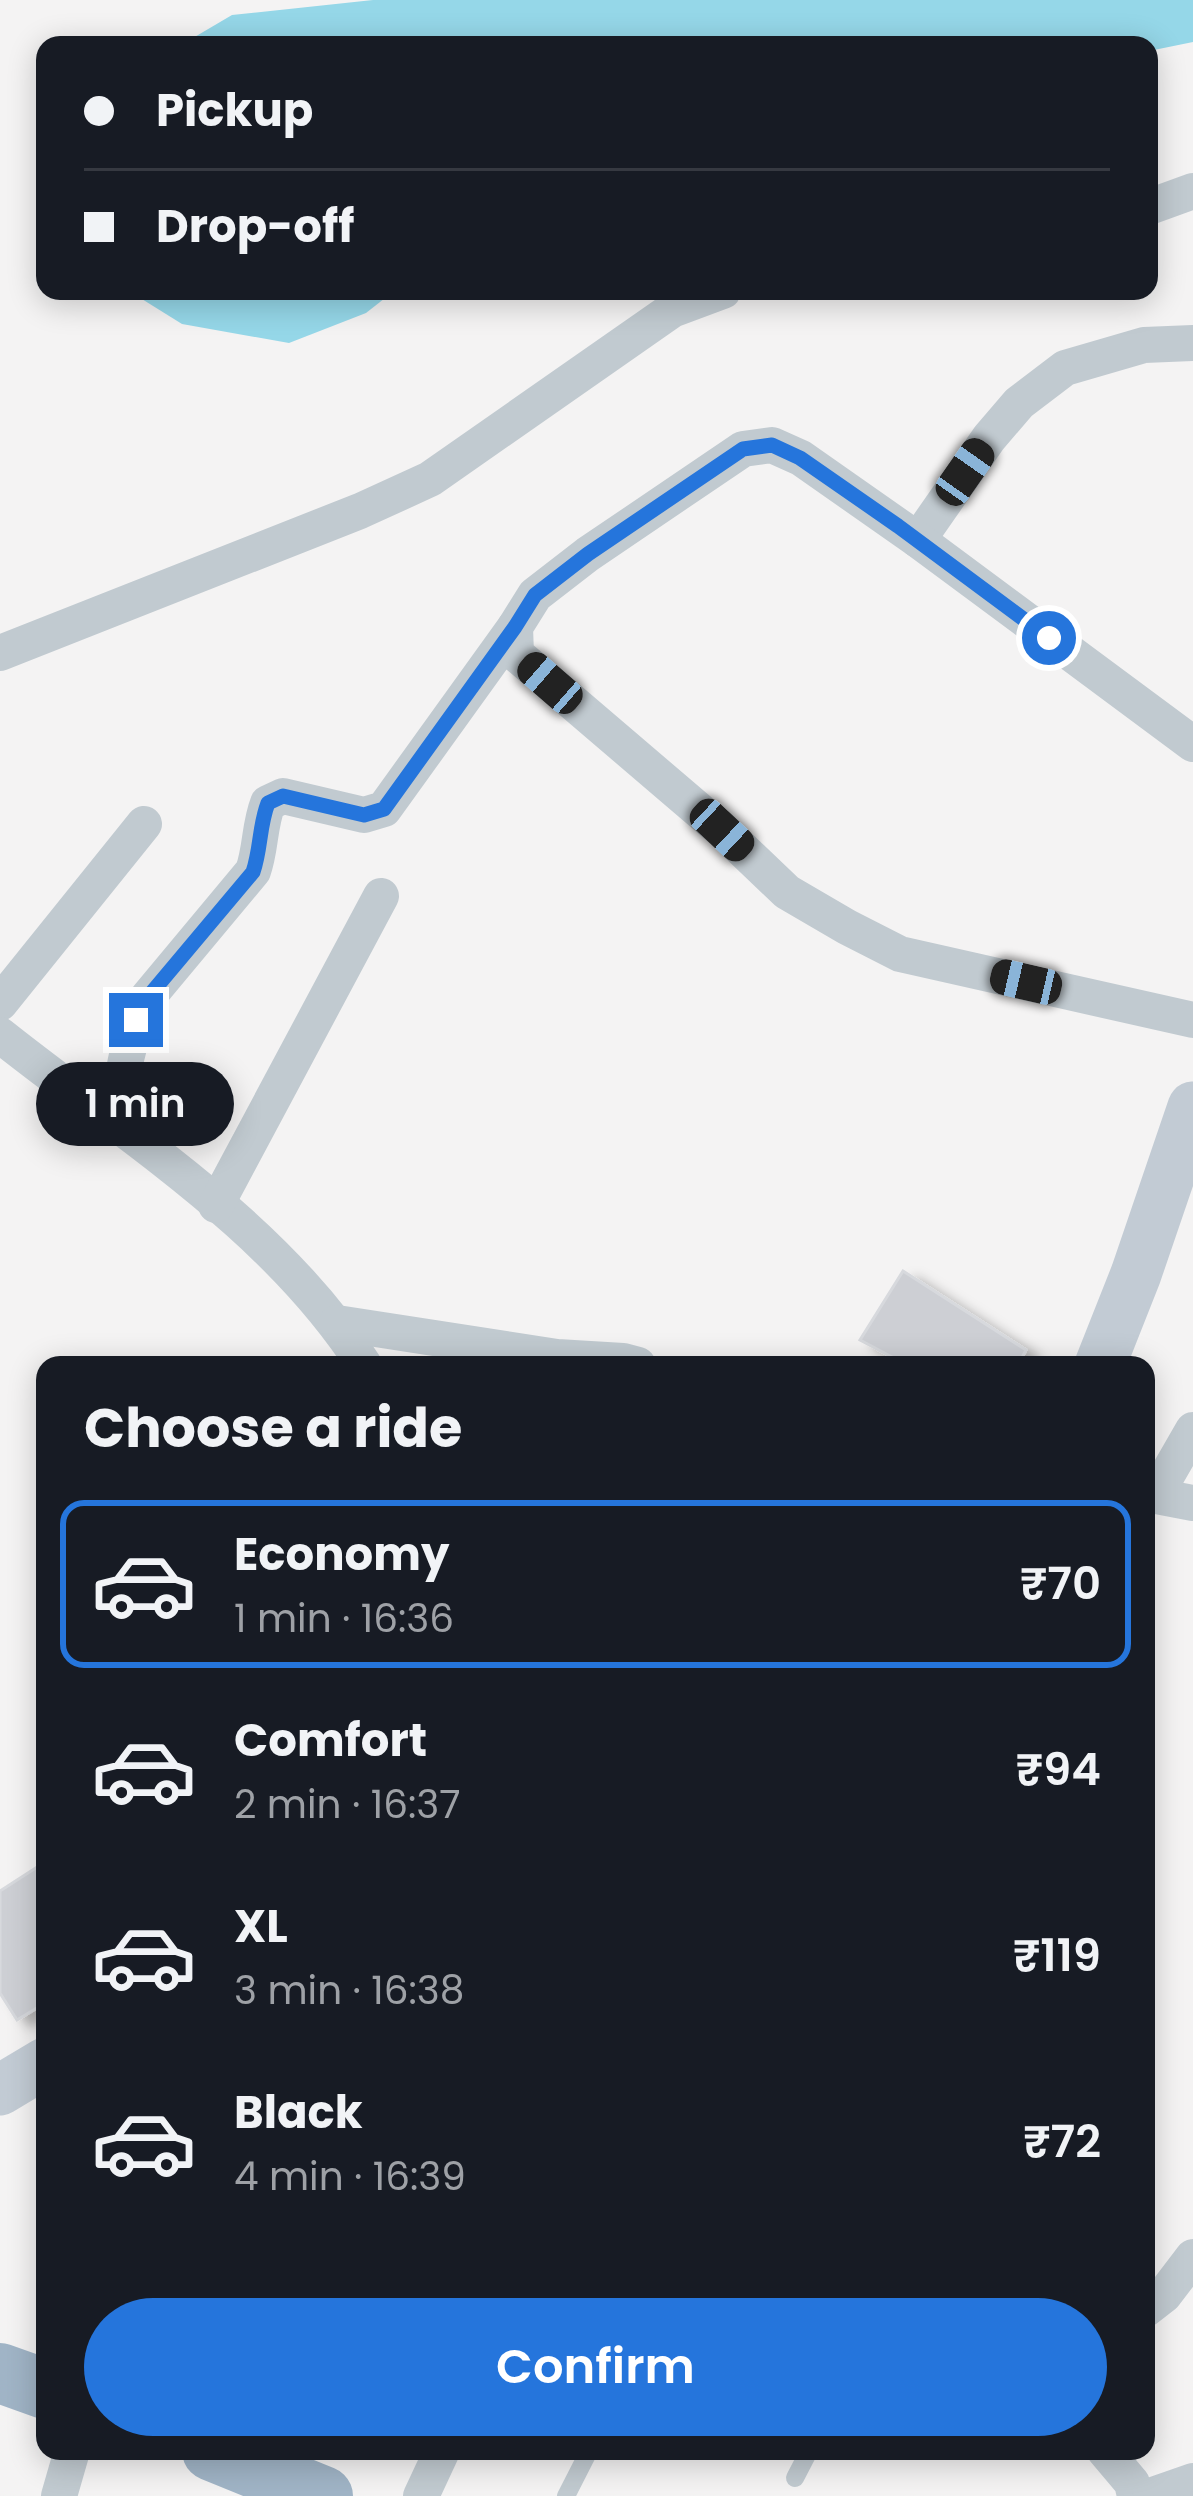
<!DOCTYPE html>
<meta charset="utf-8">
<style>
body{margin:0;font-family:Poppins,sans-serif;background:#242831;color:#f1f3f6;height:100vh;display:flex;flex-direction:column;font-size:45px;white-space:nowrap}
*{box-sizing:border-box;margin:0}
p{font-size:39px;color:#9ea1a6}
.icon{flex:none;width:66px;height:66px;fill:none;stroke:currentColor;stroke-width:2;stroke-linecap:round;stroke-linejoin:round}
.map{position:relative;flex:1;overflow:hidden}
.side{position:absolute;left:36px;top:1356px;width:1119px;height:1104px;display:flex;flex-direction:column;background:#171b24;border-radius:24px;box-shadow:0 6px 30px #0003}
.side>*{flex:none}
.guide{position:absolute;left:36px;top:36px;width:1122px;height:264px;border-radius:24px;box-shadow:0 6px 30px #0003;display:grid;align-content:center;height:264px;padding:0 48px;background:#171b24}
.end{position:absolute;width:54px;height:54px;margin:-27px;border:15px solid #2575dc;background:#fff;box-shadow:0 0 0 6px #fff}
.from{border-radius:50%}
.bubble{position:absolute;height:84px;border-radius:42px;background:#171b24;box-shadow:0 6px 30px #0003;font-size:39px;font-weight:600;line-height:84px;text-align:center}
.car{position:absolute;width:36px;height:72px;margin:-36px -18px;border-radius:15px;box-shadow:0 0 9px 3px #0007;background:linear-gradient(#222 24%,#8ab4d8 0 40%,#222 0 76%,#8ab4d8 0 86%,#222 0)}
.guide b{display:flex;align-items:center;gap:42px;height:114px;font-size:45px}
.guide b+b{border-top:3px solid #363941}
.guide i{width:30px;height:30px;background:#f1f3f6}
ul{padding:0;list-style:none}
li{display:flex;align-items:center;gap:36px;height:168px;margin:0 24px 18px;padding:0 24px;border:6px solid transparent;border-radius:24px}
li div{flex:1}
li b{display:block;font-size:45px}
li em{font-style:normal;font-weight:600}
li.current{border-color:#2575dc}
li>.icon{width:108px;height:108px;stroke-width:1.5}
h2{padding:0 48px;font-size:54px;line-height:144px}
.button{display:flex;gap:24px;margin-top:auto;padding:24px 48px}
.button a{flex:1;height:138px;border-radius:72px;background:#2575dc;color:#fff;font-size:48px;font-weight:600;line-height:138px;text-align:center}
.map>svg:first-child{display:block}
.water{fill:#95d7e8}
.building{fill:#cdcfd4;stroke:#d7d9dd;stroke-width:3;filter:url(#shadow)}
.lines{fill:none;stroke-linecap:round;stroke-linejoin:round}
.service{stroke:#c1cad0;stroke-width:18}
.minor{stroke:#c1cad0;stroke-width:36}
.secondary{stroke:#c2cbd4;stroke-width:51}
.trunk{stroke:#a0b4c6;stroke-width:60}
.route{stroke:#2575dc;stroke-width:15}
</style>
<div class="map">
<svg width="1193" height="2496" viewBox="0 0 1193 2496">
<defs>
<filter id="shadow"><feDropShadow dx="13" dy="7" stdDeviation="6" flood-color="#0004"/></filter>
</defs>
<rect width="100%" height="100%" fill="#f4f3f3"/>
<!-- water -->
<g class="water">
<path d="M 373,0 L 1193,0 L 1193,42 L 1149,51 L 1149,45 L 181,45 L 232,15 Z"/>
<path d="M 129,291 L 394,291 L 366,313 L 289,343 L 182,324 Z"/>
</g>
<!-- building -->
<g class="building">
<path d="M 903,1271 L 1026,1350 L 1018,1365 L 907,1365 L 860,1340 Z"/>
<path d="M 45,1862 L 45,2003 L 17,2020 L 0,1993 L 0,1891 Z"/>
</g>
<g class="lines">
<!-- service -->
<g class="service">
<path d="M 795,2478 L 809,2451"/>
<path d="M 566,2496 L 589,2451"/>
</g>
<!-- minor -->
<g class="minor">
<path d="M 1149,207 L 1193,191"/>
<path d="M 918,540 L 989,438 L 1019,403 L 1065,368 L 1144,345 L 1193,343"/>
<path d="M 0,653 L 360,511 L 430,479 L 672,310 L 723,291"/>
<path d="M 1193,744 L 918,540 L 801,458 L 772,445 L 743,449 L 588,554 L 535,595 L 515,627 L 516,654 L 722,830 L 787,892 L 847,927 L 900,954 L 1193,1020"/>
<path d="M 0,1003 L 144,824"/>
<path d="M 0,1035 C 127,1136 275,1226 364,1365"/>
<path d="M 116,1122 C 122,1078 127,1037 148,997 L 253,871 C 261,849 259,826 268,803 L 283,796 L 364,815 L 384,809 L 515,627"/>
<path d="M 216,1205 L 381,896"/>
<path d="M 337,1323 L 557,1357 L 623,1361 L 638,1365"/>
<path d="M 1146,1494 L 1193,1503"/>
<path d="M 1155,1496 L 1193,1430"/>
<path d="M 1146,2309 L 1164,2295 L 1193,2257"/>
<path d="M 1105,2451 L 1132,2483 L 1135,2496"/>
<path d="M 59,2496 L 72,2451"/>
<path d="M 421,2496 L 442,2451"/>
<path d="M 1150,2496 L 1193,2481"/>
</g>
<!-- secondary -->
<g class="secondary">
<path d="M 1100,1365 L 1136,1274 L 1193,1107"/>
<path d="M 0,2090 L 45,2063"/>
</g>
<!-- trunk -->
<g class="trunk">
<path d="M 0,2373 L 45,2389"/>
<path d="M 212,2451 L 323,2496"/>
</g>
</g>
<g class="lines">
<!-- route -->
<path class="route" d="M 136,1020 L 148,997 L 253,872 C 261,849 259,826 268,803 L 283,796 L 364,815 L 384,809 L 515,627 L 535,595 L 588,554 L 743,449 L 772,445 L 800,458 L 898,526 L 1049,638"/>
</g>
</svg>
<i class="end from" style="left:1049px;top:638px"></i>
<i class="end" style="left:136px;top:1020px"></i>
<div class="bubble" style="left:36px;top:1062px;width:198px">1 min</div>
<i class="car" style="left:965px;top:472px;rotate:35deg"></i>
<i class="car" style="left:550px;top:683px;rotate:311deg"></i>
<i class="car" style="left:722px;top:830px;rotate:133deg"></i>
<i class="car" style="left:1026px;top:982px;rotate:283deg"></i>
<div class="guide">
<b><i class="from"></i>Pickup</b>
<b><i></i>Drop-off</b>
</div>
<section class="side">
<h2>Choose a ride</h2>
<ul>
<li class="current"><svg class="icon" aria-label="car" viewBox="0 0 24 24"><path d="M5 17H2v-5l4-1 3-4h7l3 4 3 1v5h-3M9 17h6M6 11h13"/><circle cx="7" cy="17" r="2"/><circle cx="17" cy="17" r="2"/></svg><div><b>Economy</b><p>1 min · 16:36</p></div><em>₹70</em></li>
<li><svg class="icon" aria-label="car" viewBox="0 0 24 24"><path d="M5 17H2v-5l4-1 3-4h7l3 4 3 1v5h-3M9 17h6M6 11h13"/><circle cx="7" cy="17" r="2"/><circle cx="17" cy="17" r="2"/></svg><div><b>Comfort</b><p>2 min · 16:37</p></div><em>₹94</em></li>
<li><svg class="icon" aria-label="car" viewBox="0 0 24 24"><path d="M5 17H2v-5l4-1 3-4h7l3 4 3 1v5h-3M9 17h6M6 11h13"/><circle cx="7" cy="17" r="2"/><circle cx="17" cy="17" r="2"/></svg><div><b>XL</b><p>3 min · 16:38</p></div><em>₹119</em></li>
<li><svg class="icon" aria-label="car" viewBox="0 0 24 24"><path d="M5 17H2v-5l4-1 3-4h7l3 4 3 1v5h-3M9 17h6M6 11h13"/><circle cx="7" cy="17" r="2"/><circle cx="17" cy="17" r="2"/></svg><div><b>Black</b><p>4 min · 16:39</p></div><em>₹72</em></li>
</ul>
<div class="button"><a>Confirm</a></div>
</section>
</div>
